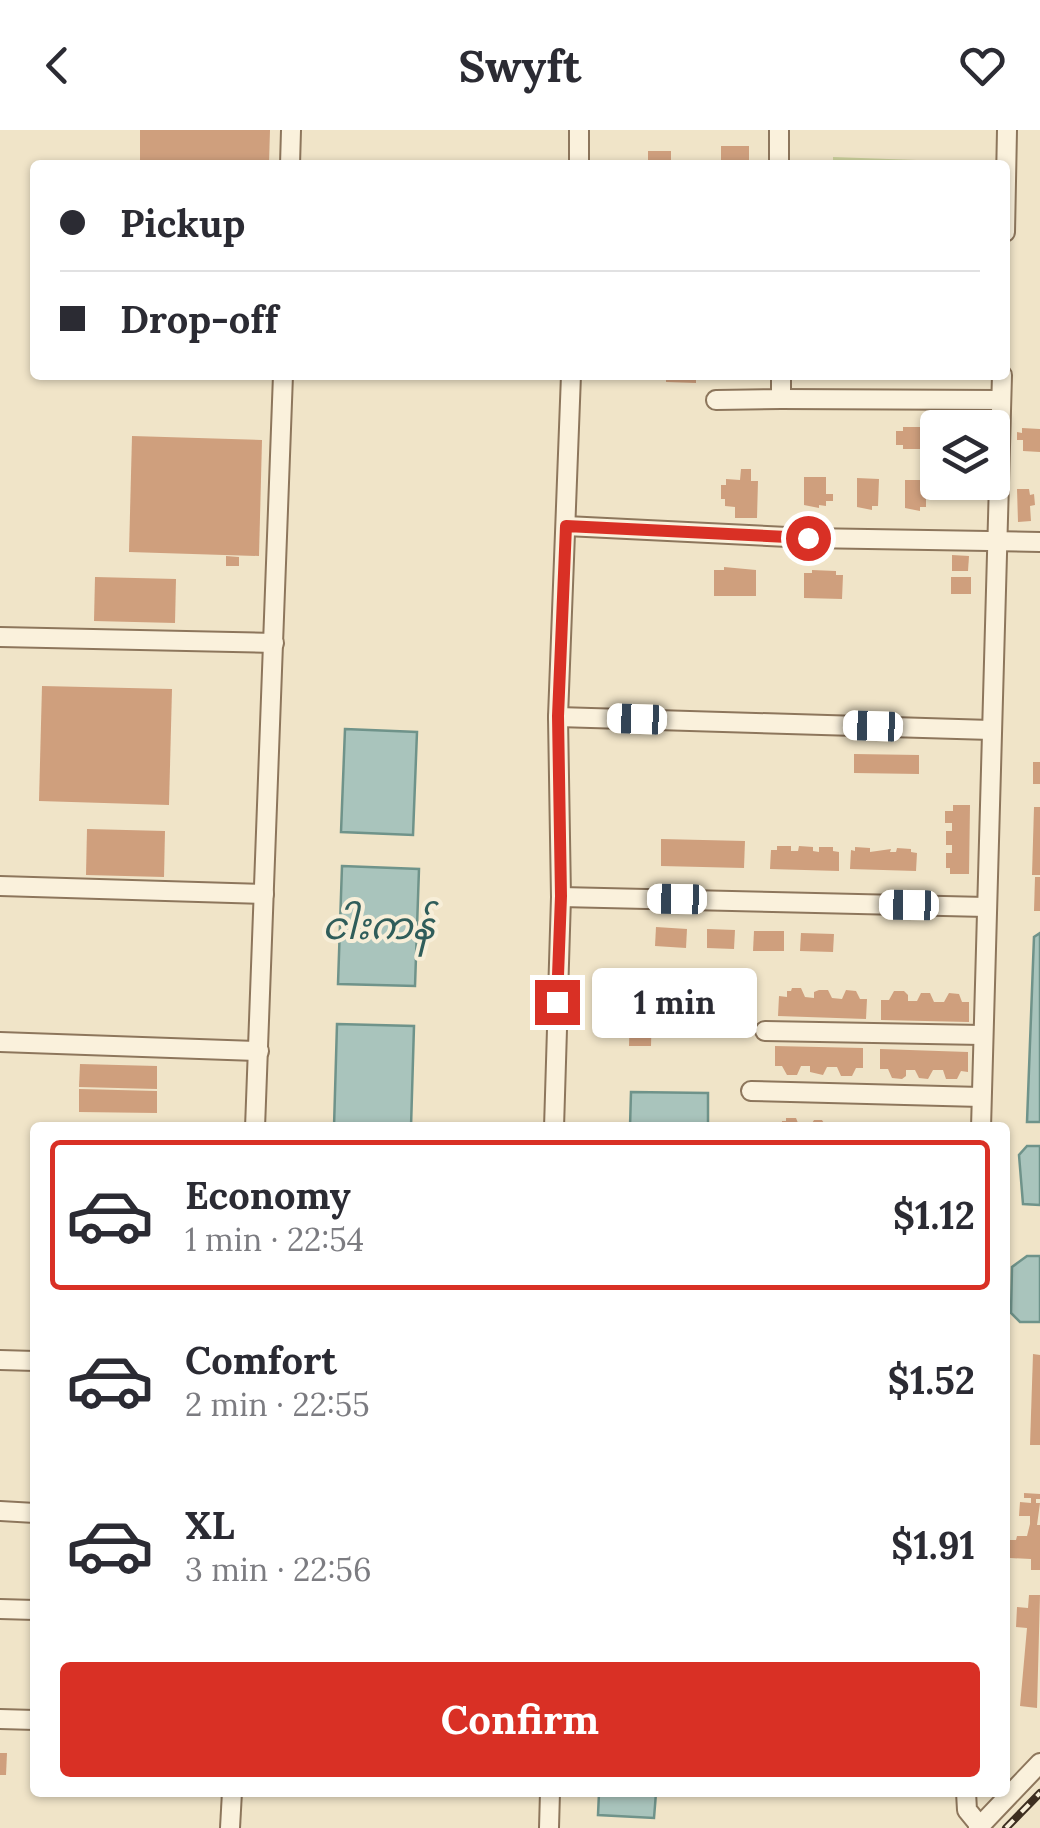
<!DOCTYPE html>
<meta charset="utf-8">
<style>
body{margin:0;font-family:Lora,"Noto Sans Myanmar",serif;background:#f2f2f3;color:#2b2b33;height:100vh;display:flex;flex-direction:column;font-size:38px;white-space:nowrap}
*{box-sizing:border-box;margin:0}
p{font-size:32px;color:#7c7c81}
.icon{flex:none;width:55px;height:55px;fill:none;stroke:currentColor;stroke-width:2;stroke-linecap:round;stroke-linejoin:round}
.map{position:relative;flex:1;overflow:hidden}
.drawer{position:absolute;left:30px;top:992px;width:980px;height:675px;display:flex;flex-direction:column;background:#fff;border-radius:10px;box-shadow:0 2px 8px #0004}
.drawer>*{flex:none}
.guide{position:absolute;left:30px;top:30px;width:980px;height:220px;border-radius:10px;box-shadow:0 2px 8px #0004;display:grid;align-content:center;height:220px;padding:0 30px;background:#fff}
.buttons{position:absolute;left:920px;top:280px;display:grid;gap:20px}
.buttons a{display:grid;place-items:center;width:90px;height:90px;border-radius:10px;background:#fff;box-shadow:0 2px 8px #0004;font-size:50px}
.end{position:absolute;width:45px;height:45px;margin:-22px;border:12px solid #d93025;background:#fff;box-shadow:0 0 0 5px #fff}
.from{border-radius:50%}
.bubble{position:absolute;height:70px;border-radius:10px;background:#fff;box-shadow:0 2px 8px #0004;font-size:32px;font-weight:800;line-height:70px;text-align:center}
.car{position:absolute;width:30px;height:60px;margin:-30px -15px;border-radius:12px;box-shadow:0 0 8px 2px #0007;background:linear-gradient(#fff 24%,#345 0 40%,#fff 0 76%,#345 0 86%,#fff 0)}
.guide b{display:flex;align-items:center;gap:35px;height:95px;font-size:38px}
.guide b+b{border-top:2px solid #e1e1e2}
.guide i{width:25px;height:25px;background:#2b2b33}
ul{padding:18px 0 0;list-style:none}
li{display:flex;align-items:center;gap:30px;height:150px;margin:0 20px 15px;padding:0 10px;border:5px solid transparent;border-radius:10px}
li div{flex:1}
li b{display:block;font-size:38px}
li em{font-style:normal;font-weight:800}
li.current{border-color:#d93025}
li>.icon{width:90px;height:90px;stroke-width:1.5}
.button{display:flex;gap:20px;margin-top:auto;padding:20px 30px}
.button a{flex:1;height:115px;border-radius:10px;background:#d93025;color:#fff;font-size:40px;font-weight:800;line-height:115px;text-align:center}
header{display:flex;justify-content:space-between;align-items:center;height:130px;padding:0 30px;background:#fff;font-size:45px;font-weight:800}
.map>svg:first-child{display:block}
.green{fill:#c9cf9b}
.water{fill:#a9c4bc;stroke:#6f938a;stroke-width:2.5}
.building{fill:#cf9f7d}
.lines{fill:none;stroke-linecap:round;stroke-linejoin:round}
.street-casing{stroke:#8d765c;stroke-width:22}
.street{stroke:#faf1dc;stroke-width:18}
.rail-casing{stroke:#3d2e20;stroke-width:8}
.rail{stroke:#f7eed8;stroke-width:4;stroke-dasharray:11;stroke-linecap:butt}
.route{stroke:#d93025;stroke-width:12}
.labels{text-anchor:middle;stroke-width:8;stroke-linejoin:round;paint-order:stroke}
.water-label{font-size:38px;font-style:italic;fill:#2f5d5a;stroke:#f7eed8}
</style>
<header><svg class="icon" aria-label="back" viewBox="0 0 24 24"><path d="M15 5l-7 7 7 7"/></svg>Swyft<svg class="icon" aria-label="heart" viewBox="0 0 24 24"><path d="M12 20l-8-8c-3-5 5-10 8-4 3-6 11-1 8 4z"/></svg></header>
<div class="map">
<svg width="1040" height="1698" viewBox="0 0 1040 1698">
<rect width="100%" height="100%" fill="#f0e4c8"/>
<!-- green -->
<path class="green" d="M 833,27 L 972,32 L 972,35 L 833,35 Z"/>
<!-- water -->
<g class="water">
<path d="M 345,599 L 417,602 L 413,705 L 341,702 Z"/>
<path d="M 342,736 L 419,739 L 415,856 L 338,854 Z"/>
<path d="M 1040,803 L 1040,992 L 1027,992 L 1034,807 Z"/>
<path d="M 337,894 L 414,896 L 411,997 L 334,997 Z"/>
<path d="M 631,962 L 708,963 L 708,997 L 630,997 Z"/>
<path d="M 1027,1016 L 1040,1016 L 1040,1075 L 1023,1074 L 1019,1025 Z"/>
<path d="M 1027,1126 L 1040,1126 L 1040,1192 L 1020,1192 L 1011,1183 L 1012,1137 Z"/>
<path d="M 599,1663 L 656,1663 L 654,1688 L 598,1685 Z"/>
</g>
<!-- building -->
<g class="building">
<path d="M 140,0 L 270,0 L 269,34 L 140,30 Z"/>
<rect x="721" y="16" width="28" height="19"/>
<rect x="648" y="21" width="23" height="14"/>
<path d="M 666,245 L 696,245 L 696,253 L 666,252 Z"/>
<path d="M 903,297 L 938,297 L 938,319 L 903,319 L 903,315 L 896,315 L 896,301 L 903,301 Z"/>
<path d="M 1022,298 L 1040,299 L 1040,322 L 1023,321 L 1023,310 L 1017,310 L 1017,302 L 1022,303 Z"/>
<path d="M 132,306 L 262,310 L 259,426 L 129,422 Z"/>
<path d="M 741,339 L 751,339 L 751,351 L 758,351 L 757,388 L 735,388 L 735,377 L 725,376 L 725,369 L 721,369 L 721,355 L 726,355 L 726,349 L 740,350 Z"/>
<path d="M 804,347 L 826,347 L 826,364 L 833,364 L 833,371 L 826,371 L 826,376 L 819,375 L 819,378 L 804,375 Z"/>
<path d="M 857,348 L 879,349 L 878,376 L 872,376 L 872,380 L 857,377 Z"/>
<path d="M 905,350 L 926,350 L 926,377 L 920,377 L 920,381 L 905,378 Z"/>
<path d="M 1017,359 L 1029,359 L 1030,365 L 1034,364 L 1035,375 L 1030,376 L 1031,391 L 1018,392 Z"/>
<path d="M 952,425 L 969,426 L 968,441 L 952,441 Z"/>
<path d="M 226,426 L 239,427 L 239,436 L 226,436 Z"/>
<path d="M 724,437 L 756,440 L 756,466 L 714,466 L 714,440 L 724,440 Z"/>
<path d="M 812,440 L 836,441 L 836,445 L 843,445 L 842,469 L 804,468 L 804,443 L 812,443 Z"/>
<path d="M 95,447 L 176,449 L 175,493 L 94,491 Z"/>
<rect x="951" y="447" width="20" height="17"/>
<path d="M 42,556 L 172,559 L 169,675 L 39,671 Z"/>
<path d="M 854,624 L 919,625 L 919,644 L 854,643 Z"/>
<rect x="1033" y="632" width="7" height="22"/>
<path d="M 953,675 L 970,675 L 969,744 L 950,744 L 950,738 L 946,738 L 946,723 L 952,723 L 952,715 L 946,715 L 946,701 L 952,701 L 952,693 L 945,693 L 945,681 L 953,681 Z"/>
<path d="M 1034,677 L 1040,677 L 1040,745 L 1032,745 Z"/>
<path d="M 87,699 L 165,701 L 164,747 L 86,745 Z"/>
<path d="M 661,709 L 745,711 L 744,738 L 661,736 Z"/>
<path d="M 777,716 L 791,716 L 791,721 L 798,721 L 799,716 L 813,717 L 813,721 L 819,722 L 819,717 L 833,717 L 833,721 L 839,722 L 839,741 L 770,739 L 771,720 L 777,720 Z"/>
<path d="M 855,717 L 870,718 L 870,722 L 891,719 L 890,722 L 896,722 L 897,718 L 911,719 L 911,722 L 917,723 L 916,741 L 850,739 L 851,720 L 855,721 Z"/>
<path d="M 1035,747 L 1040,747 L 1040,781 L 1034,781 Z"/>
<path d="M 656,797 L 687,799 L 686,818 L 655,816 Z"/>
<path d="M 707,799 L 735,800 L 734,819 L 707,818 Z"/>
<path d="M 754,801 L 784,801 L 784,821 L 753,821 Z"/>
<path d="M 801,803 L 834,804 L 833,822 L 800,821 Z"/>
<path d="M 792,858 L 801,858 L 805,867 L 814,868 L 814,862 L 819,860 L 828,860 L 832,868 L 842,869 L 846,860 L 856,861 L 860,869 L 867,869 L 866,889 L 778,886 L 779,866 L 787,867 L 787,861 L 791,861 Z"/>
<path d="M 894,861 L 904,861 L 908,865 L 908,871 L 917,871 L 921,863 L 930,863 L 934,872 L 944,872 L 949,863 L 959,864 L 962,872 L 969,872 L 969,892 L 881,890 L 881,870 L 889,870 Z"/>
<path d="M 630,878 L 652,878 L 651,916 L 629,916 Z"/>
<path d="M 775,916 L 863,918 L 863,938 L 856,938 L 852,946 L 841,946 L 837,937 L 827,937 L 823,945 L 810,942 L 810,936 L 801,936 L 797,945 L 787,945 L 782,936 L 775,936 Z"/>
<path d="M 880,919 L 968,922 L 968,942 L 961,941 L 957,949 L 946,949 L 943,940 L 933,940 L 928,949 L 919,948 L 915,940 L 906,940 L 906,946 L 902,949 L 892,948 L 888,939 L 880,939 Z"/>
<path d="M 80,934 L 157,936 L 157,959 L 79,957 Z"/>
<path d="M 79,959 L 157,961 L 157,983 L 79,982 Z"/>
<path d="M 786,988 L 796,988 L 800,998 L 782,998 L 782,991 L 786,991 Z"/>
<path d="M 814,990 L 822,990 L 827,998 L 809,998 Z"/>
<path d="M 1033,1224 L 1040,1225 L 1040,1315 L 1030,1315 Z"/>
<path d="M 1024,1363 L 1040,1364 L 1040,1369 L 1036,1369 L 1036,1373 L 1040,1373 L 1037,1395 L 1040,1395 L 1040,1440 L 1031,1440 L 1031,1429 L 1010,1428 L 1010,1410 L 1016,1410 L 1017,1406 L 1027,1406 L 1030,1394 L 1030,1386 L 1019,1386 L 1020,1372 L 1031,1373 L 1031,1368 L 1024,1368 Z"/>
<path d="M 1029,1465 L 1040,1465 L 1037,1578 L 1020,1576 L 1027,1498 L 1016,1497 L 1017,1477 L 1028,1478 Z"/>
<path d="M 0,1623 L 7,1623 L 6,1645 L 0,1645 Z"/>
</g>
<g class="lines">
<defs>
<g id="street">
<path d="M 579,0 L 579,35"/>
<path d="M 779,0 L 779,35"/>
<path d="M 290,35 L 291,0"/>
<path d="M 1005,102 L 1007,0"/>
<path d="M 781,269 L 1001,270"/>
<path d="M 716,270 L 781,269 L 781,245"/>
<path d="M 566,396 L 808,408 L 1040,412"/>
<path d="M 0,507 L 274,513"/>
<path d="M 558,587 L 991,600"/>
<path d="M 0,756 L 264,764"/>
<path d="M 561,767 L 986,777"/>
<path d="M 765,901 L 982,905"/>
<path d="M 0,912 L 259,921"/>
<path d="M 751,961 L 981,967"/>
<path d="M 255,998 L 283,245"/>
<path d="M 554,998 L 561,767 L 558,587 L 571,245"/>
<path d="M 981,998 L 1002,245"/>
<path d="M 0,1230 L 35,1231"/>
<path d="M 0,1381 L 35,1383"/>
<path d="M 0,1479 L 35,1480"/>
<path d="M 0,1589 L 35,1590"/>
<path d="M 966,1662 L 967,1680 L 980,1696"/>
<path d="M 230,1698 L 232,1662"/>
<path d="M 549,1698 L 550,1662"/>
<path d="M 978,1698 L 1040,1633"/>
</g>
</defs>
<!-- street casing -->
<use href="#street" class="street-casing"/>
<!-- street -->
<use href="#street" class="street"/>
<defs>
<path id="rail" d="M 1006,1698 L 1040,1663"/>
</defs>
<!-- rail casing -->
<use href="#rail" class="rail-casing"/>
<!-- rail -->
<use href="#rail" class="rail"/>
</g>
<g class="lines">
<!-- route -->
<path class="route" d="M 557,872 L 561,766 L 558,586 L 566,396 L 808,408"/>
</g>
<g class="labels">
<!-- water labels -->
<g class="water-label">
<text x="378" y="809">ငါးကန်</text>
</g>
</g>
</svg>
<div class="buttons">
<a><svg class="icon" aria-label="layers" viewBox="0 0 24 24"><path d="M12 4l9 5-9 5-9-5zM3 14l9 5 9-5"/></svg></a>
</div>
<i class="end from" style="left:808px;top:408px"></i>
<i class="end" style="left:557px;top:872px"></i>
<div class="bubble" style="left:592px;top:838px;width:165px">1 min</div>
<i class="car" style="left:637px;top:589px;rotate:272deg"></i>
<i class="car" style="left:873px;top:596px;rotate:272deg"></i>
<i class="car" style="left:677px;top:769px;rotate:271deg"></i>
<i class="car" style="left:909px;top:775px;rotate:271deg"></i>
<div class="guide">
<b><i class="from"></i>Pickup</b>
<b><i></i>Drop-off</b>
</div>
<section class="drawer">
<ul>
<li class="current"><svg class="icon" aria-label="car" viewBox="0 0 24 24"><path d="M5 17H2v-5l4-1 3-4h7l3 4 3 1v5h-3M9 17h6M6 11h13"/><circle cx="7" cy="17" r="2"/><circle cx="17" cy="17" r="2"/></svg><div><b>Economy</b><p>1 min · 22:54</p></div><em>$1.12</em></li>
<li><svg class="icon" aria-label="car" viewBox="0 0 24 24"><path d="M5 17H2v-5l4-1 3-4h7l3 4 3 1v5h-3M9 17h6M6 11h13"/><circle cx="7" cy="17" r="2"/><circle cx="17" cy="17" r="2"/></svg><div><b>Comfort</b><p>2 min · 22:55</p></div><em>$1.52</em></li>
<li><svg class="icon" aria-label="car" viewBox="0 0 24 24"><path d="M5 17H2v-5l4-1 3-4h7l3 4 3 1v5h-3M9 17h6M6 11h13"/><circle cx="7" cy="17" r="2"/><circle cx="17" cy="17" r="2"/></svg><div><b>XL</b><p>3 min · 22:56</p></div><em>$1.91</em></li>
</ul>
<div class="button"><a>Confirm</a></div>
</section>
</div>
